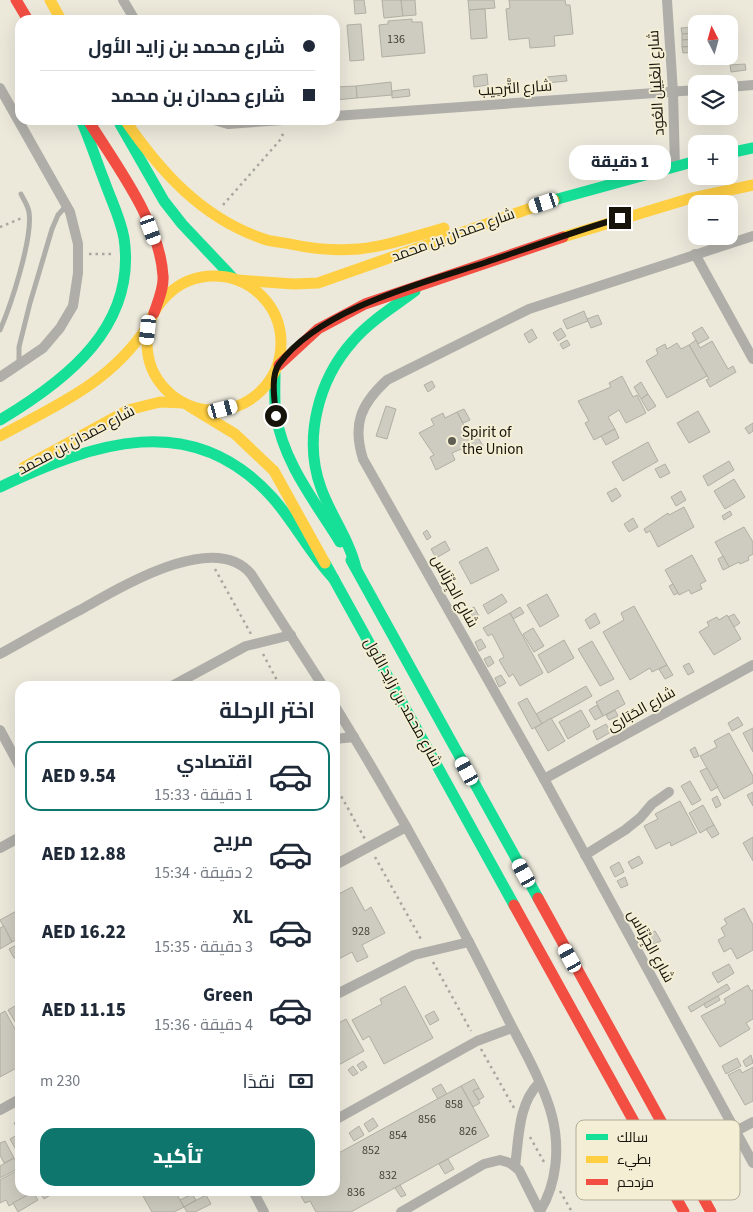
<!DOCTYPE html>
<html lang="ar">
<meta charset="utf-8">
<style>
body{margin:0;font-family:"Source Sans 3",Cairo,sans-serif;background:#f6f6f7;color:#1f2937;direction:rtl;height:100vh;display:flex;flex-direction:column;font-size:19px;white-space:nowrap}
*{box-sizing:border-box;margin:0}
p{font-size:16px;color:#747a83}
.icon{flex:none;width:28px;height:28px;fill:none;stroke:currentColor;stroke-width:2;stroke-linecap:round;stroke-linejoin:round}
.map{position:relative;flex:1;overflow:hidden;direction:ltr}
.drawer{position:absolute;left:15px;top:681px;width:325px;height:515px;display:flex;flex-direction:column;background:#fff;border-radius:15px;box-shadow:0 5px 20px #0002;direction:rtl}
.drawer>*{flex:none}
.guide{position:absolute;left:15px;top:15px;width:325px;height:110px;border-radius:15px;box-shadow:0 5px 20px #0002;direction:rtl;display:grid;align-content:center;height:110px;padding:0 25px;background:#fff}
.needle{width:32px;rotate:354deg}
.fabs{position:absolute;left:688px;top:15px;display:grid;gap:10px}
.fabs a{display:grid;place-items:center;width:50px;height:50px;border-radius:10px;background:#fff;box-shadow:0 5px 20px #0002;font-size:25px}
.end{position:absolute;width:22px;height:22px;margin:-11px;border:6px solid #15130a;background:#fff;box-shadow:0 0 0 2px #fff}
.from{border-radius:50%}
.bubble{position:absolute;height:35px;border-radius:15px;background:#fff;box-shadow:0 5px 20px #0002;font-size:16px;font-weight:800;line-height:35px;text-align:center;direction:rtl}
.car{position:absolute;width:15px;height:30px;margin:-15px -8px;border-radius:6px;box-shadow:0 0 4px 1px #0007;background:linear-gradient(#fff 24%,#345 0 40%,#fff 0 76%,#345 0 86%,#fff 0)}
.guide b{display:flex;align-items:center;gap:18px;height:48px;font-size:19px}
.guide b+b{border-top:1px solid #e0e1e3}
.guide i{width:12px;height:12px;background:#1f2937}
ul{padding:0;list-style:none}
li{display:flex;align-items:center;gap:15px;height:70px;margin:0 10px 8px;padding:0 15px;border:2px solid transparent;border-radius:15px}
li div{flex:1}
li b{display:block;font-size:19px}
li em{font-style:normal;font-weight:800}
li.selected{border-color:#0f766e}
li>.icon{width:45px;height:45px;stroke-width:1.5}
h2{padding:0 25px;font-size:22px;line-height:60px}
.pay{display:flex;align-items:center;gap:12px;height:55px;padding:0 25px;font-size:19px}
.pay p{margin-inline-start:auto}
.cta{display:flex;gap:10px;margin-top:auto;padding:10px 25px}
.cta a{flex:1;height:58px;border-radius:15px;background:#0f766e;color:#fff;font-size:20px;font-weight:800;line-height:58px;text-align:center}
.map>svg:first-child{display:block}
.building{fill:#cecbc0;stroke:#b1aea3}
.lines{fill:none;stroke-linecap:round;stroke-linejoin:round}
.path{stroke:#a8a79f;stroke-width:2.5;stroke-dasharray:2.5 4;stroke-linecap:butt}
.lane{stroke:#b0aea8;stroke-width:5}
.street{stroke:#b0aea8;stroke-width:10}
.fast{stroke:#16e098;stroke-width:11}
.slow{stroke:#ffcf43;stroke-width:11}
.jam{stroke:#f24e42;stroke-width:11}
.route{stroke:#15130a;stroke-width:6}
.poi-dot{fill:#605e53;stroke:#f3eed4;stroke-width:2}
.labels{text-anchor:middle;stroke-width:4;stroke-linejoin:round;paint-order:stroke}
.number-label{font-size:12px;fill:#434138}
.street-label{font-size:15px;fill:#15130a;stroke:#f3eed4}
.poi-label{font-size:15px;fill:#15130a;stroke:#f3eed4;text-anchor:start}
.key{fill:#f3eed4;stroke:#b0ac97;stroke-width:1}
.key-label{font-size:14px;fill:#15130a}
</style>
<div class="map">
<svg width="753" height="1212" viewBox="0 0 753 1212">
<rect width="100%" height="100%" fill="#ece9db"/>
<!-- building -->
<g class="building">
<path d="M 354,0 L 364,0 L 366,13 L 355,14 Z"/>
<path d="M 382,0 L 401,0 L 403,16 L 384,18 Z"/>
<path d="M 401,0 L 415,0 L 416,15 L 403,16 Z"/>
<path d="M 468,0 L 494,0 L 495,8 L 469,10 Z"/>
<path d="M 509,0 L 565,0 L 566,5 L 570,5 L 573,34 L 554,36 L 555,46 L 530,48 L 529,38 L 509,40 L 506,9 L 510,8 Z"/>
<path d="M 485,9 L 487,38 L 471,39 L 469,10 Z"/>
<path d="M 412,19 L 412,22 L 422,22 L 425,53 L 382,57 L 379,25 L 388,24 L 388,21 Z"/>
<path d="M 361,24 L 364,60 L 350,61 L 347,25 Z"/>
<path d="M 696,27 L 696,33 L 682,34 L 681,28 Z"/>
<path d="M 696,33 L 696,39 L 682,40 L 682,34 Z"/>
<path d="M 696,39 L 696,46 L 682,47 L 682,40 Z"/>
<path d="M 696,46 L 696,52 L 683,53 L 682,47 Z"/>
<path d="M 745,64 L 746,70 L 731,72 L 730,65 Z"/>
<path d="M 487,74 L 488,85 L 474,87 L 473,76 Z"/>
<path d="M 566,75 L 567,81 L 547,83 L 547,77 Z"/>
<path d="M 391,82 L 392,95 L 357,98 L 356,86 Z"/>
<path d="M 356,86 L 357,98 L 335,100 L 335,87 Z"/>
<path d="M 409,89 L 410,96 L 392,98 L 392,91 Z"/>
<path d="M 584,311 L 588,321 L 567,329 L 563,320 Z"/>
<path d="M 598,315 L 602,324 L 591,328 L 587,319 Z"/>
<path d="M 702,327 L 709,338 L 698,344 L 692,333 Z"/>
<path d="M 561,328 L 566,336 L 558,341 L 553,333 Z"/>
<path d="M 532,329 L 537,338 L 529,343 L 524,334 Z"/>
<path d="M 567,340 L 570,345 L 563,349 L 560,344 Z"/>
<path d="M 696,340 L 700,348 L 712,341 L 728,369 L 733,366 L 736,372 L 710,387 L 706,380 L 709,379 L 689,345 Z"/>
<path d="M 677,343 L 681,349 L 689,345 L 707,376 L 667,398 L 646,361 L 658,354 L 656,349 L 665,344 L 667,349 Z"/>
<path d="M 622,376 L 633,397 L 637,395 L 646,413 L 626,423 L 619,410 L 608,417 L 615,429 L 594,440 L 585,423 L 589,421 L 578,401 L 611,387 L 609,383 Z"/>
<path d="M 432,381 L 435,387 L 428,392 L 424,385 Z"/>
<path d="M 641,382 L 648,394 L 641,399 L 634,387 Z"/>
<path d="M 648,394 L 656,406 L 648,411 L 641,399 Z"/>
<path d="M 386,406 L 396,409 L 387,439 L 376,436 Z"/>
<path d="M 464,409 L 470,420 L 463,423 L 457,412 Z"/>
<path d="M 698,411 L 710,432 L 689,443 L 677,423 Z"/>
<path d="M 457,412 L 470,437 L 476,434 L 483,446 L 464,455 L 461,449 L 452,453 L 455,460 L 436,470 L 430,457 L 434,455 L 419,433 L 434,425 L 431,419 L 443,413 L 445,418 Z"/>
<path d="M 753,423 L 753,431 L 749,434 L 745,428 Z"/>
<path d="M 615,429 L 619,438 L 606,445 L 601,436 Z"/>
<path d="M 648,442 L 658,461 L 623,481 L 612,462 Z"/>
<path d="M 729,461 L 734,470 L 708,486 L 703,476 Z"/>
<path d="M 665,464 L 670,473 L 660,478 L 655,469 Z"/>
<path d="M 734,479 L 745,497 L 725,509 L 714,491 Z"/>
<path d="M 616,488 L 621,496 L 612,502 L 607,493 Z"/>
<path d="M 681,491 L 686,500 L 676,506 L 671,497 Z"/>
<path d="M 684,507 L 694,527 L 658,547 L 650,531 L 646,533 L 644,529 L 668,513 L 669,515 Z"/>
<path d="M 730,511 L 732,515 L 724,520 L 722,516 Z"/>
<path d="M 633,518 L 638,527 L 629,532 L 624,524 Z"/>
<path d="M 744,527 L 753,542 L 753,554 L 748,557 L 749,560 L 740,564 L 739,562 L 729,567 L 715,542 Z"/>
<path d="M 427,530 L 431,537 L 427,540 L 423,533 Z"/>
<path d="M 445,541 L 450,550 L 436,558 L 431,549 Z"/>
<path d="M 487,547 L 499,570 L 471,584 L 459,562 Z"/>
<path d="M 692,555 L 706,581 L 700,584 L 702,589 L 691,594 L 689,590 L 679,595 L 665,570 Z"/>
<path d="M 723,556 L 729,567 L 723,570 L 718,559 Z"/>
<path d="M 673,584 L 678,593 L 674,595 L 669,586 Z"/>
<path d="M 502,594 L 507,602 L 488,614 L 483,605 Z"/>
<path d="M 547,594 L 559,616 L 540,627 L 527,605 Z"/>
<path d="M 634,606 L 667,665 L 652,672 L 650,668 L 630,680 L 603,632 L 624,620 L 621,613 Z"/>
<path d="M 474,607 L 479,616 L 474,619 L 469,610 Z"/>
<path d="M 520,607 L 524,613 L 513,619 L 510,613 Z"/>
<path d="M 510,613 L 543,673 L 520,686 L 513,674 L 509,677 L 499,660 L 504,657 L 492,634 L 488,636 L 483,628 Z"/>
<path d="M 595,613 L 600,623 L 590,629 L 585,620 Z"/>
<path d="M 734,614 L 740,623 L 734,627 L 728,617 Z"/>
<path d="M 727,615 L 741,639 L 714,655 L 699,632 L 709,626 L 707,622 L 717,617 L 719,620 Z"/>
<path d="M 533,628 L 544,646 L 534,652 L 523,634 Z"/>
<path d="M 481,639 L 486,647 L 479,651 L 475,642 Z"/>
<path d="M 564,640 L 574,658 L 548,673 L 538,655 Z"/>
<path d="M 592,641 L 614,679 L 600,686 L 578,649 Z"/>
<path d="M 490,656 L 494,663 L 488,667 L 484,659 Z"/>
<path d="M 689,663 L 694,672 L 688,675 L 683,666 Z"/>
<path d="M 667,665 L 673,675 L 665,679 L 659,669 Z"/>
<path d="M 501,675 L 506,683 L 499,687 L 495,678 Z"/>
<path d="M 586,686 L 592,696 L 542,724 L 536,714 Z"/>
<path d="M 618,690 L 625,704 L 603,716 L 596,702 Z"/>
<path d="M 527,698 L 542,724 L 532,729 L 518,703 Z"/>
<path d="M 597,705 L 603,716 L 595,720 L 589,710 Z"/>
<path d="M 581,710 L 590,726 L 568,739 L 559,722 Z"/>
<path d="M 615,710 L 618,716 L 609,720 L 606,715 Z"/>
<path d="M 738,717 L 743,725 L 732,731 L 728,723 Z"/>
<path d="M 551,718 L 565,741 L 548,751 L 535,728 Z"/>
<path d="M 606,724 L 611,732 L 597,740 L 593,731 Z"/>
<path d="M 753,728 L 753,752 L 743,733 Z"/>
<path d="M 729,733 L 753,776 L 753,783 L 724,799 L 700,756 L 717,747 L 714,741 Z"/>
<path d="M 695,747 L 699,756 L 694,758 L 690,750 Z"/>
<path d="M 707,768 L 718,787 L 711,791 L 700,771 Z"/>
<path d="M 690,781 L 701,800 L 692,805 L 681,786 Z"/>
<path d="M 753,792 L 753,806 L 747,795 Z"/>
<path d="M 717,796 L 721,805 L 716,808 L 712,799 Z"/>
<path d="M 680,801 L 697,833 L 671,846 L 670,842 L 656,849 L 644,826 L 658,819 L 655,814 Z"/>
<path d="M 703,805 L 714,825 L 700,833 L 689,813 Z"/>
<path d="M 714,825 L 719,834 L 712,838 L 706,829 Z"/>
<path d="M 753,837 L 753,861 L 743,843 Z"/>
<path d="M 639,856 L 643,863 L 632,869 L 628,862 Z"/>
<path d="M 619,862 L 624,872 L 615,877 L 610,867 Z"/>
<path d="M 625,877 L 628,885 L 621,888 L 617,881 Z"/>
<path d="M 352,887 L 365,911 L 371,907 L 385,933 L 362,945 L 368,957 L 357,962 L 352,952 L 335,961 L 335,896 Z"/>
<path d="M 744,908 L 753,925 L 753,950 L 737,959 L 731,948 L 724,952 L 718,940 L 725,936 L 721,928 L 727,924 L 724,919 Z"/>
<path d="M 20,909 L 20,938 L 12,942 L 0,920 Z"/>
<path d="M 4,926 L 12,942 L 0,949 L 0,928 Z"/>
<path d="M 655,931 L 661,941 L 654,944 L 648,935 Z"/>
<path d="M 20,943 L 20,954 L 14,958 L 9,949 Z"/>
<path d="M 729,964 L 734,973 L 718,983 L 712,973 Z"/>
<path d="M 727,984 L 730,989 L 691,1012 L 688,1007 Z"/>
<path d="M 748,985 L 751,991 L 753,990 L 753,1019 L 746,1023 L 750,1029 L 720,1047 L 701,1016 L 726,1003 L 724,999 Z"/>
<path d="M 405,986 L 433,1038 L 384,1064 L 369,1036 L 363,1040 L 352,1020 L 382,1004 L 380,999 Z"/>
<path d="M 718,996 L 720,1000 L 706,1008 L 704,1004 Z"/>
<path d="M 20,1003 L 20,1030 L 8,1010 Z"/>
<path d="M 5,1011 L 20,1038 L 20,1066 L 0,1077 L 0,1014 Z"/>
<path d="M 434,1011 L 439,1020 L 430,1025 L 425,1016 Z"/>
<path d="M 346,1019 L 364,1051 L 335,1067 L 335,1025 Z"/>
<path d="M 751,1055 L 753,1063 L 746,1067 L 743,1061 Z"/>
<path d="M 737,1058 L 741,1066 L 726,1074 L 722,1066 Z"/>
<path d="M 363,1061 L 367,1067 L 361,1071 L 357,1065 Z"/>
<path d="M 353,1066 L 358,1073 L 353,1076 L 348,1070 Z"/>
<path d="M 753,1067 L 753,1101 L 745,1105 L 728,1075 L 740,1069 L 742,1073 Z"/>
<path d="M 474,1079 L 479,1088 L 473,1091 L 480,1103 L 473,1107 L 461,1086 Z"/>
<path d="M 441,1084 L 447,1094 L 438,1099 L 432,1089 Z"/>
<path d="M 461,1086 L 489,1136 L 351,1212 L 316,1212 L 310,1201 L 305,1203 L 298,1191 L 335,1191 L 335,1155 Z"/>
<path d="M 479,1088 L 484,1097 L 479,1100 L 473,1091 Z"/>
<path d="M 373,1118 L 378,1126 L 369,1132 L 364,1124 Z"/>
<path d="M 20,1119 L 20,1133 L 14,1123 Z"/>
<path d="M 359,1126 L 364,1135 L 354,1141 L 349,1133 Z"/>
<path d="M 20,1133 L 20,1157 L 10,1139 Z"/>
<path d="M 5,1141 L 14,1158 L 4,1163 L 0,1155 L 0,1143 Z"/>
<path d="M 14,1158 L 19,1168 L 0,1178 L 0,1166 Z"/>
<path d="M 448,1159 L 454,1169 L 445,1174 L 439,1164 Z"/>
<path d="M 20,1169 L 20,1191 L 33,1192 L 9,1206 L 6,1200 L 0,1203 L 0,1180 Z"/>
<path d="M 400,1185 L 406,1195 L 401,1197 L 395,1188 Z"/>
<path d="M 39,1191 L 57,1191 L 44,1199 Z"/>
<path d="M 151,1191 L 175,1191 L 184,1207 L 174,1212 L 152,1212 L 143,1196 Z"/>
<path d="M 33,1192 L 38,1200 L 18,1212 L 13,1203 Z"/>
<path d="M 192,1194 L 196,1200 L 184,1207 L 180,1200 Z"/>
<path d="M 206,1195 L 211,1204 L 195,1212 L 187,1212 L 184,1207 Z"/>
</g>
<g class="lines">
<!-- path -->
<g class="path">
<path d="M 223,205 L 281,139 L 284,131"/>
<path d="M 0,227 L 22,218"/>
<path d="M 89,254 L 111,254"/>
<path d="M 215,569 L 251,634"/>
<path d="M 263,654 L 280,686"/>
<path d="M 335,785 L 365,839"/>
<path d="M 375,857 L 422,941"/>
<path d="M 433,962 L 471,1031"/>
<path d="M 481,1049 L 514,1108"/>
<path d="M 530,1137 L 544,1162"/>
<path d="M 560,1191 L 572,1212"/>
</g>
<!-- lane -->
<g class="lane">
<path d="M 0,330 C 11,305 33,238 29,212 C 28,206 24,200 21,194"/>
<path d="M 19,365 L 19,347 L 30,303 L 52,229 L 58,215 L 66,206"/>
</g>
<!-- street -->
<g class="street">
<path d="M 123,0 L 135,20"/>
<path d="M 667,0 L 673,92 L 675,166"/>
<path d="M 729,87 L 753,85"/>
<path d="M 0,88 L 70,212 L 78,244 L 78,273 L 73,306 L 60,328 L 43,348 L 0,377"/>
<path d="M 335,116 L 696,90"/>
<path d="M 214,120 L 228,124 L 283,120"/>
<path d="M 753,236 L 529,309 L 387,380 C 361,404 352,424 363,459 L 544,779 L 753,1163"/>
<path d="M 695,254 L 753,359"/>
<path d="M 0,654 C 27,639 53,624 80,610 C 118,589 214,529 251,574 L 323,686"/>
<path d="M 172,686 L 246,646 L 291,635"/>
<path d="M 335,706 C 395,804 451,904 502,1007 C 518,1040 543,1081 552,1116 C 560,1147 557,1184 540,1211"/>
<path d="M 0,730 L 20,767"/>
<path d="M 335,739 L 354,737"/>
<path d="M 544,779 L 753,665"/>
<path d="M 0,848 L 20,837"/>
<path d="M 585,855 L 625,830 L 640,818 L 652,804 L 669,792"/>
<path d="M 335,865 L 406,827"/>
<path d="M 335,995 L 414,955 L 469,942"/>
<path d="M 0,1110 L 20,1099"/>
<path d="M 335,1120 L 477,1041 L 512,1028"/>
<path d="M 673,1146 L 708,1146 L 753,1122"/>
<path d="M 515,1166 C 519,1138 518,1104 539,1083"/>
<path d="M 690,1174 L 708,1146"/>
<path d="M 253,1191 L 264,1212"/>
<path d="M 401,1212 L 484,1164 L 500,1160 L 510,1163 L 519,1170 L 540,1212"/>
</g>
<!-- fast -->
<g class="fast">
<path d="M 120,124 L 164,201 L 182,224 L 233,278"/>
<path d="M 729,153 L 753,148"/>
<path d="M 554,200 L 696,161"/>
<path d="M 275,373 C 275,387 274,402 276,415 C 283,462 316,503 340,542"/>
<path d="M 0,420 C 67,380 137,326 124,238 C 120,217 111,200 104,180 C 96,160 90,140 81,120"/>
<path d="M 0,487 C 93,443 192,408 272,497 C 295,523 310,554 334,579"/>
<path d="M 351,560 L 538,898"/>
<path d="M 325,563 L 514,905"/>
<path d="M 356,568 C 349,539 331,516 321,488 C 303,439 318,380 353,341 C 370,321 394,307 415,291"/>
</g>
<!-- slow -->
<g class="slow">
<path d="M 50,0 L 61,20"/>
<path d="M 125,120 C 160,171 201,217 261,238 C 270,242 281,242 290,244 C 313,249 336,251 359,249 C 388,246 416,236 444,228"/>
<path d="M 563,237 L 688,199 L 753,185"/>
<circle cx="214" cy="343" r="67"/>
<path d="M 237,280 L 294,284 L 318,283 L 554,200"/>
<path d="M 189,406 L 235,434 L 274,471 L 325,563"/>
<path d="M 0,436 C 57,405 110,383 147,327"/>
<path d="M 24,467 L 128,410 L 160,402 L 184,403"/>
</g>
<!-- jam -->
<g class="jam">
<path d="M 16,0 L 28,20"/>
<path d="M 88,120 C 115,164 160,222 163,276 C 164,288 158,301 154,313"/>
<path d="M 279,365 L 318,329 L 365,304 L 563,237"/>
<path d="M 538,898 L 711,1212"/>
<path d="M 514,905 L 684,1212"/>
</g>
</g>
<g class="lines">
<!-- route -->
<path class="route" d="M 276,416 C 275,402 270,377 279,364 C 320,308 423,283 487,262 C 531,247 576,231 620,218"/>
</g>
<!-- markers -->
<circle class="poi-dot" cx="452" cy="441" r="5"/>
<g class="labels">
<!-- number labels -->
<g class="number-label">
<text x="396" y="43">136</text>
<text x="361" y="935">928</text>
<text x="454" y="1108">858</text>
<text x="427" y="1123">856</text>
<text x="468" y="1135">826</text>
<text x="398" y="1139">854</text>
<text x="371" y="1154">852</text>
<text x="388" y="1179">832</text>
<text x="356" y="1196">836</text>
</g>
<!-- street labels -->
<g class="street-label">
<text transform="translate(656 83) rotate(-93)" y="5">شارع الغَلِيل العُود</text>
<text transform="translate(515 88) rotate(-4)" y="5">شارع التَّرحِيب</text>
<text transform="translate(453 235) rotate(-20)" y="5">شارع حمدان بن محمد</text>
<text transform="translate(76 440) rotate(-28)" y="5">شارع حمدان بن محمد</text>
<text transform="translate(455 591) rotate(61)" y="5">شارع الجِرْنَاس</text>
<text transform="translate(403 702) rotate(61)" y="5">شارع محمد بن زايد الأول</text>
<text transform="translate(641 709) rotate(-29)" y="5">شارع الحَبَارى</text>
<text transform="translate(651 946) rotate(61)" y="5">شارع الجِرْنَاس</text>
</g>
<!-- poi labels -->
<g class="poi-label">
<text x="462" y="437">Spirit of<tspan x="462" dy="17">the Union</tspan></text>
</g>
</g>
<!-- legend -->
<rect x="576" y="1120" width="164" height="80" rx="8" class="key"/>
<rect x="586" y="1134" width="22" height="6" fill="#16e098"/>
<rect x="586" y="1156" width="22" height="7" fill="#ffcf43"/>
<rect x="586" y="1179" width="22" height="6" fill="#f24e42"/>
<g class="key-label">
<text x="617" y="1142">سالك</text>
<text x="617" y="1164">بطيء</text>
<text x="617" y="1187">مزدحم</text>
</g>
</svg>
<div class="fabs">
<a><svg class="needle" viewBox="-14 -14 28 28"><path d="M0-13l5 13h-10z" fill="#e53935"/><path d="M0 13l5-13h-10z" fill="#747a83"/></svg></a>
<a><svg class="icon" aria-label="layers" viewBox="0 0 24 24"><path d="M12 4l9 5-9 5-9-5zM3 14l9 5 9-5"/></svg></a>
<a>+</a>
<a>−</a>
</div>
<i class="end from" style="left:276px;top:416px"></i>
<i class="end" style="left:620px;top:218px"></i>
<div class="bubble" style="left:569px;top:145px;width:102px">1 دقيقة</div>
<i class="car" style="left:544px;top:203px;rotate:252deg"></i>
<i class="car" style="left:151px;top:230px;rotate:160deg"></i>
<i class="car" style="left:148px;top:330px;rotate:186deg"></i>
<i class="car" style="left:223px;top:409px;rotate:75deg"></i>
<i class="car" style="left:467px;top:771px;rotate:331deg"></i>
<i class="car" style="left:524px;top:873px;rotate:331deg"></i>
<i class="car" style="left:570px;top:958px;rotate:331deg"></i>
<div class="guide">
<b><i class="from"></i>شارع محمد بن زايد الأول</b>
<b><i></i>شارع حمدان بن محمد</b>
</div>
<section class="drawer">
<h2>اختر الرحلة</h2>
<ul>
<li class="selected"><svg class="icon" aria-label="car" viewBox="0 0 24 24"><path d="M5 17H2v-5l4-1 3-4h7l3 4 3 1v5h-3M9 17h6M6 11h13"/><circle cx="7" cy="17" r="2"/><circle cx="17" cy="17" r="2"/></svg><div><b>اقتصادي</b><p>1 دقيقة · 15:33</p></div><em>AED 9.54</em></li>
<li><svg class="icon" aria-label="car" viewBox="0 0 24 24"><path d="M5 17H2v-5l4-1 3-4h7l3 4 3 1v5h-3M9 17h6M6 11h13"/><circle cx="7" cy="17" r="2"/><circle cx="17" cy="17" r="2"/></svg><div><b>مريح</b><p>2 دقيقة · 15:34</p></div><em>AED 12.88</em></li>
<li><svg class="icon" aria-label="car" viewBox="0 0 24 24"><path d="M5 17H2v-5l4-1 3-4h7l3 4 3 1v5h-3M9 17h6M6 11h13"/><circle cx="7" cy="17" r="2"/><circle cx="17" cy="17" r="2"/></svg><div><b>XL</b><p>3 دقيقة · 15:35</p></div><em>AED 16.22</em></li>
<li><svg class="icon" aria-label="car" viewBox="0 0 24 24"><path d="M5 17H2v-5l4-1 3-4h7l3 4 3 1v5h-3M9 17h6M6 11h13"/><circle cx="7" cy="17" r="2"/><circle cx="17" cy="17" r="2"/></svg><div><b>Green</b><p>4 دقيقة · 15:36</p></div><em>AED 11.15</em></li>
</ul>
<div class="pay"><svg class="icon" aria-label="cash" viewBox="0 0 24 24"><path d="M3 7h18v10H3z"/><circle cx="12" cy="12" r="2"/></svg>نقدًا<p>230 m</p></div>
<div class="cta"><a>تأكيد</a></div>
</section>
</div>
